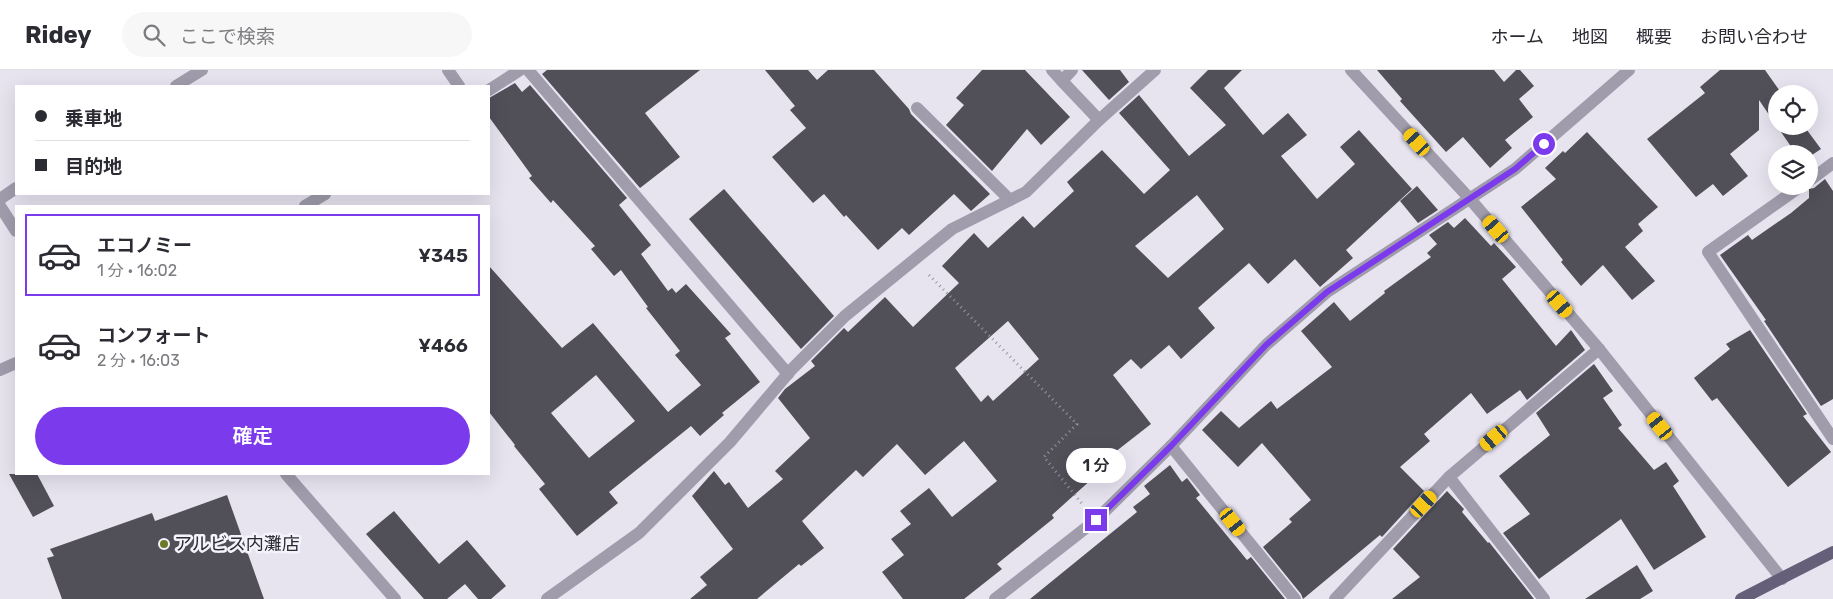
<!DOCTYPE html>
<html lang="ja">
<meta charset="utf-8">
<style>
body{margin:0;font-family:Rubik,"Noto Sans JP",sans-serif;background:#f7f7f7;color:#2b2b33;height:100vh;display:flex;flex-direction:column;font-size:19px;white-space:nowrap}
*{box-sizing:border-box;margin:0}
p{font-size:16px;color:#7c7c81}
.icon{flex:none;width:28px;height:28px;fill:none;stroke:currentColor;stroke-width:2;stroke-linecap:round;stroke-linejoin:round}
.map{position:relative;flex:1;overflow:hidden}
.drawer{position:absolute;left:15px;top:135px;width:475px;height:270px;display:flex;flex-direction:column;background:#fff;border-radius:0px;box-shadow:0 5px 20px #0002}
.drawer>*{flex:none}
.banner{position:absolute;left:15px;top:15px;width:475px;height:110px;border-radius:0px;box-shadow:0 5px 20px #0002;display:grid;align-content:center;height:110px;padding:0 20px;background:#fff}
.tools{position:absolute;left:1768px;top:15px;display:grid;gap:10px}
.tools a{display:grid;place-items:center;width:50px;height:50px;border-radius:50%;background:#fff;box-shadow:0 5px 20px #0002;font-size:25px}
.end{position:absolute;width:22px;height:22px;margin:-11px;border:6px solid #7c3aed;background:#fff;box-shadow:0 0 0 2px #fff}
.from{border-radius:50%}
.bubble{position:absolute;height:35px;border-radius:18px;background:#fff;box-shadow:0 5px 20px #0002;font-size:16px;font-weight:600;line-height:35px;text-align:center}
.car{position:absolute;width:15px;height:30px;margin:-15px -8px;border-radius:6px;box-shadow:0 0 4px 1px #0007;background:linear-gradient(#f5c518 24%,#345 0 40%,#f5c518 0 76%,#345 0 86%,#f5c518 0)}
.banner b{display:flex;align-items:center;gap:18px;height:48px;font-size:19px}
.banner b+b{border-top:1px solid #e1e1e2}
.banner i{width:12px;height:12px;background:#2b2b33}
ul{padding:9px 0 0;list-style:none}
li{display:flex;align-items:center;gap:15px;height:82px;margin:0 10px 8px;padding:0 10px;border:2px solid transparent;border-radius:0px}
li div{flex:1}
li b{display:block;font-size:19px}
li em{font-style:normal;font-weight:600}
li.active{border-color:#7c3aed}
li>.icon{width:45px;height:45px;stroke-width:1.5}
.primary-button{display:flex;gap:10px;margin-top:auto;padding:10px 20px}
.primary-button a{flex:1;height:58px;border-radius:30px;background:#7c3aed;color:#fff;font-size:20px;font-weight:600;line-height:58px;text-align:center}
header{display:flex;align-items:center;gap:30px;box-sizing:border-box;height:70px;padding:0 25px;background:#fff;border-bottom:1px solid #e1e1e2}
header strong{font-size:24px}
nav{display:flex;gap:28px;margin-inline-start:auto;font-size:18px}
.search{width:350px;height:45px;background:#f7f7f7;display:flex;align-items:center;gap:12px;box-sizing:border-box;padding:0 18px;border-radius:28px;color:#7c7c81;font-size:19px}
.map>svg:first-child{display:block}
.building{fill:#514f58;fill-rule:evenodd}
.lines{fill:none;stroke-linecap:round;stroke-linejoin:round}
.path{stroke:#97959e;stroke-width:3;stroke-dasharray:1 4;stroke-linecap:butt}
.minor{stroke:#a09cac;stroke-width:12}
.major{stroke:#665f7a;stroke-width:12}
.route{stroke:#7c3aed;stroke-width:6}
.poi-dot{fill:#6e7925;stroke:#f4f2fd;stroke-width:2}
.labels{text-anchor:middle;stroke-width:5;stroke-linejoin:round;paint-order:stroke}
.poi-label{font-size:18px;fill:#2b2a2f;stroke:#f4f2fd;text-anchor:start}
</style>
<header>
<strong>Ridey</strong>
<div class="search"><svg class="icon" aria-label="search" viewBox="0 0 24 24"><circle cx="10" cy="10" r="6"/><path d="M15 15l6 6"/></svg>ここで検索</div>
<nav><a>ホーム</a><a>地図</a><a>概要</a><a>お問い合わせ</a></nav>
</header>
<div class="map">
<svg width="1833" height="529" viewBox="0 0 1833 529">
<rect width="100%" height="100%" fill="#e7e4f0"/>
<!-- building -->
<g class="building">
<path d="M 547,0 L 700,0 L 645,43 L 680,87 L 640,118 L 542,4 Z"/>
<path d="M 765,0 L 808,0 L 817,10 L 828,0 L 874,0 L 909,39 L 911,44 L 990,124 L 971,141 L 954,124 L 909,165 L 902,158 L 878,180 L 846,145 L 844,147 L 824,124 L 813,133 L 772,87 L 806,58 L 790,40 L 795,36 Z"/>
<path d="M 982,0 L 1025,0 L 1070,47 L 1041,75 L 1027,59 L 992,101 L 946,55 L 964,35 L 956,28 Z"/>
<path d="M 1082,0 L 1120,0 L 1129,12 L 1109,30 Z"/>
<path d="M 1208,0 L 1242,0 L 1224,18 L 1263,65 L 1288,43 L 1307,65 L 1281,86 L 1317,129 L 1355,94 L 1340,77 L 1359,60 L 1412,119 L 1346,180 L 1353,188 L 1320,217 L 1295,189 L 1268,214 L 1249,193 L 1198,238 L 1215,258 L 1181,289 L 1169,275 L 1141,299 L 1131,289 L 1113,305 L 1151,354 L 1110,386 L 1113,390 L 1052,445 L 1054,448 L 997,494 L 1002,499 L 964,529 L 903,529 L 882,502 L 904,485 L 891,469 L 911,454 L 900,441 L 929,418 L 952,447 L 997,411 L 964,371 L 925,405 L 897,374 L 863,407 L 856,400 L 802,451 L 824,478 L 801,496 L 799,494 L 757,529 L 690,529 L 707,515 L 700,507 L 733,479 L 692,426 L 714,401 L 725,415 L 729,412 L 748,438 L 783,409 L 775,401 L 810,368 L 778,328 L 785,319 L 815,296 L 811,291 L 844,258 L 848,262 L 885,227 L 913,257 L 959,213 L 942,196 L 974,163 L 988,178 L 1023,146 L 1034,158 L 1074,121 L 1067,112 L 1102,80 L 1144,124 L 1170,100 L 1119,43 L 1139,25 L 1189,86 L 1226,55 L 1190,18 ZM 1197,125 L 1224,159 L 1168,208 L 1135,176 ZM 1008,251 L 1039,289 L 993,331 L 988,325 L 981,332 L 955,298 Z"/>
<path d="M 1377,0 L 1494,0 L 1504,12 L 1516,0 L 1520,0 L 1534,16 L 1519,29 L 1533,47 L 1505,70 L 1512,78 L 1490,98 L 1463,67 L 1446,82 L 1400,31 L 1402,29 Z"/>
<path d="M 1720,0 L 1765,0 L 1782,24 L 1776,24 L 1776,55 L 1759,30 L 1759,60 L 1730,84 L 1748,106 L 1723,126 L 1713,114 L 1696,127 L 1647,69 L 1705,23 L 1700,17 Z"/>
<path d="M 515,13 L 522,22 L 530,15 L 627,128 L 619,135 L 651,175 L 641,184 L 668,221 L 672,218 L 676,223 L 686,214 L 731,264 L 725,268 L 760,312 L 722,343 L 724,345 L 700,366 L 691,356 L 609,422 L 618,433 L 577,466 L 539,419 L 545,414 L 514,376 L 515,375 L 489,342 L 489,196 L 562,278 L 593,253 L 668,342 L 701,315 L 675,285 L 680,281 L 646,238 L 648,237 L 621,200 L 614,206 L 591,179 L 595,176 L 553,130 L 551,133 L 529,108 L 532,106 L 489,47 L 489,28 ZM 596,305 L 635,351 L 589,388 L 551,343 Z"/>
<path d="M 1777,56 L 1804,56 L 1821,79 L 1809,87 L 1815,96 L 1809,101 L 1809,84 L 1796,84 Z"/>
<path d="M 1587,62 L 1658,137 L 1638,154 L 1643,161 L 1625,177 L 1655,211 L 1632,230 L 1603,195 L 1581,216 L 1561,192 L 1563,190 L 1521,137 L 1556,109 L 1545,98 L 1563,81 L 1565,83 Z"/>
<path d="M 1825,109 L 1833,121 L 1833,329 L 1821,336 L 1764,251 L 1766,250 L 1720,185 L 1748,165 L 1752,170 L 1791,143 L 1809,128 L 1809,119 L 1814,118 Z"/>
<path d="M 1417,116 L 1438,140 L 1418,153 L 1400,131 Z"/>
<path d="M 724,119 L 834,246 L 801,279 L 689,149 Z"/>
<path d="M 1465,148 L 1491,176 L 1494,173 L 1516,197 L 1502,209 L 1556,276 L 1571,260 L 1585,280 L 1527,330 L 1520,320 L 1487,344 L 1471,323 L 1424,364 L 1430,371 L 1400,397 L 1424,421 L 1382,467 L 1380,465 L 1303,529 L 1301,524 L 1263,477 L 1292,452 L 1289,449 L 1311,430 L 1262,373 L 1238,397 L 1202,360 L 1221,341 L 1239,358 L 1271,331 L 1277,339 L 1332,297 L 1301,261 L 1334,232 L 1350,251 L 1385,223 L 1384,221 L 1431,187 L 1427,183 L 1437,174 L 1429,165 L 1448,152 L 1454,158 Z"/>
<path d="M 1750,260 L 1807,344 L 1803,346 L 1831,382 L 1788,417 L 1717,328 L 1712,331 L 1694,308 L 1730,279 L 1726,274 Z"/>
<path d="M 1594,294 L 1613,321 L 1603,328 L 1622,355 L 1618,358 L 1654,400 L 1666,392 L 1679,411 L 1673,416 L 1706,467 L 1654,500 L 1621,449 L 1539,509 L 1503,463 L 1530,444 L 1499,406 L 1550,365 L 1536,343 Z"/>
<path d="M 1170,395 L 1182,412 L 1187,408 L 1200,425 L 1196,428 L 1247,490 L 1251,487 L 1285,529 L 1030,529 L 1137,442 L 1133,437 L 1150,424 L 1144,416 Z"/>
<path d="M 9,404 L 37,404 L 54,436 L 33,447 Z"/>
<path d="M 1447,421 L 1464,439 L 1462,442 L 1488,473 L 1489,472 L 1534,529 L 1392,529 L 1420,507 L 1393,479 Z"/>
<path d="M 227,425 L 264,529 L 62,529 L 47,488 L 54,486 L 50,479 L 152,443 L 155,451 Z"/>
<path d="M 394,441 L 439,494 L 467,470 L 506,516 L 491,529 L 478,529 L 465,514 L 447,529 L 424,529 L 366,464 Z"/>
<path d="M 1637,495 L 1653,521 L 1640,529 L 1585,529 Z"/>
</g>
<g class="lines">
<!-- path -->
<path class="path" d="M 929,205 L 1077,354 L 1044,387 L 1083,435"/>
<!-- minor -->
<g class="minor">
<path d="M 448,0 L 459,16"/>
<path d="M 528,0 L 788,304"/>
<path d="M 1052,0 L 1062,11"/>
<path d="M 1072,0 L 1062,11 L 1099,50"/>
<path d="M 1351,0 L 1470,129 L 1599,279 L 1782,509"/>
<path d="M 176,16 L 202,0"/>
<path d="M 489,20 L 520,0"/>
<path d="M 917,38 L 1010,130"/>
<path d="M 1809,111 L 1833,93"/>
<path d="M 1801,116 L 1708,182 L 1833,369"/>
<path d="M 0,129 L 16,118"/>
<path d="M 0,136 L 16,161"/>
<path d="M 305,136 L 325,124"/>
<path d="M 0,300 L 16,293"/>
<path d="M 1171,376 L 1295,529"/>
<path d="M 286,404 L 395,529"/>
<path d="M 547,529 L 639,463 L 730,372 L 791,300 L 845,246 L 952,159 L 1026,122 L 1099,50 L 1155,0"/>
<path d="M 995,529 L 1096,450 L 1171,376 L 1266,275 L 1327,222 L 1515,99 L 1629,0"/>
<path d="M 1335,529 L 1449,407"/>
<path d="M 1544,529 L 1449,407 L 1599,279"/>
</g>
<!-- major -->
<path class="major" d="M 1741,529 L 1833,482"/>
</g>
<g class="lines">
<!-- route -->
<path class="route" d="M 1096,450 L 1171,376 L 1266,275 L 1327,222 L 1515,99 L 1544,74"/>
</g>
<!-- markers -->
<circle class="poi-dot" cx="164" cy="474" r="5"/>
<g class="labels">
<!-- poi labels -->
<g class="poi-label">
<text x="174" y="480">アルビス内灘店</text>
</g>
</g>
</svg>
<div class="tools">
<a><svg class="icon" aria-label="locate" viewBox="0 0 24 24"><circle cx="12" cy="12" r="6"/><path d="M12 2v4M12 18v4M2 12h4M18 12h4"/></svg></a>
<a><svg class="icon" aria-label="layers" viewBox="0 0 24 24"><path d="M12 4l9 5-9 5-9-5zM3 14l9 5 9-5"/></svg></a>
</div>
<i class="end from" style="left:1544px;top:74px"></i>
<i class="end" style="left:1096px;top:450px"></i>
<div class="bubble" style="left:1066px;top:378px;width:60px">1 分</div>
<i class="car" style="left:1417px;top:72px;rotate:318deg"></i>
<i class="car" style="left:1496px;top:159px;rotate:319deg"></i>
<i class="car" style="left:1560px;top:234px;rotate:139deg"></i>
<i class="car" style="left:1660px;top:356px;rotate:321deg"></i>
<i class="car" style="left:1494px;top:368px;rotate:230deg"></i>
<i class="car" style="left:1424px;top:434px;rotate:43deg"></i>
<i class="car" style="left:1233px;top:452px;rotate:141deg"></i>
<div class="banner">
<b><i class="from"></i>乗車地</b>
<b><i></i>目的地</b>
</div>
<section class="drawer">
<ul>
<li class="active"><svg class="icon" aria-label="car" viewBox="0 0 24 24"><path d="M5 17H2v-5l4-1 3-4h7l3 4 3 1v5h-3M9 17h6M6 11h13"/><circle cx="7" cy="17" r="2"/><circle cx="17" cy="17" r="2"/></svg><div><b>エコノミー</b><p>1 分 · 16:02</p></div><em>¥345</em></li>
<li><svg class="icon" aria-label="car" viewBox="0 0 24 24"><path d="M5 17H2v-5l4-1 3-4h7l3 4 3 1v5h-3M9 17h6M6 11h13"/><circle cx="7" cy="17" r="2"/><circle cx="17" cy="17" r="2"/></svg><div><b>コンフォート</b><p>2 分 · 16:03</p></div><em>¥466</em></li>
</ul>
<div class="primary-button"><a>確定</a></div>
</section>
</div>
